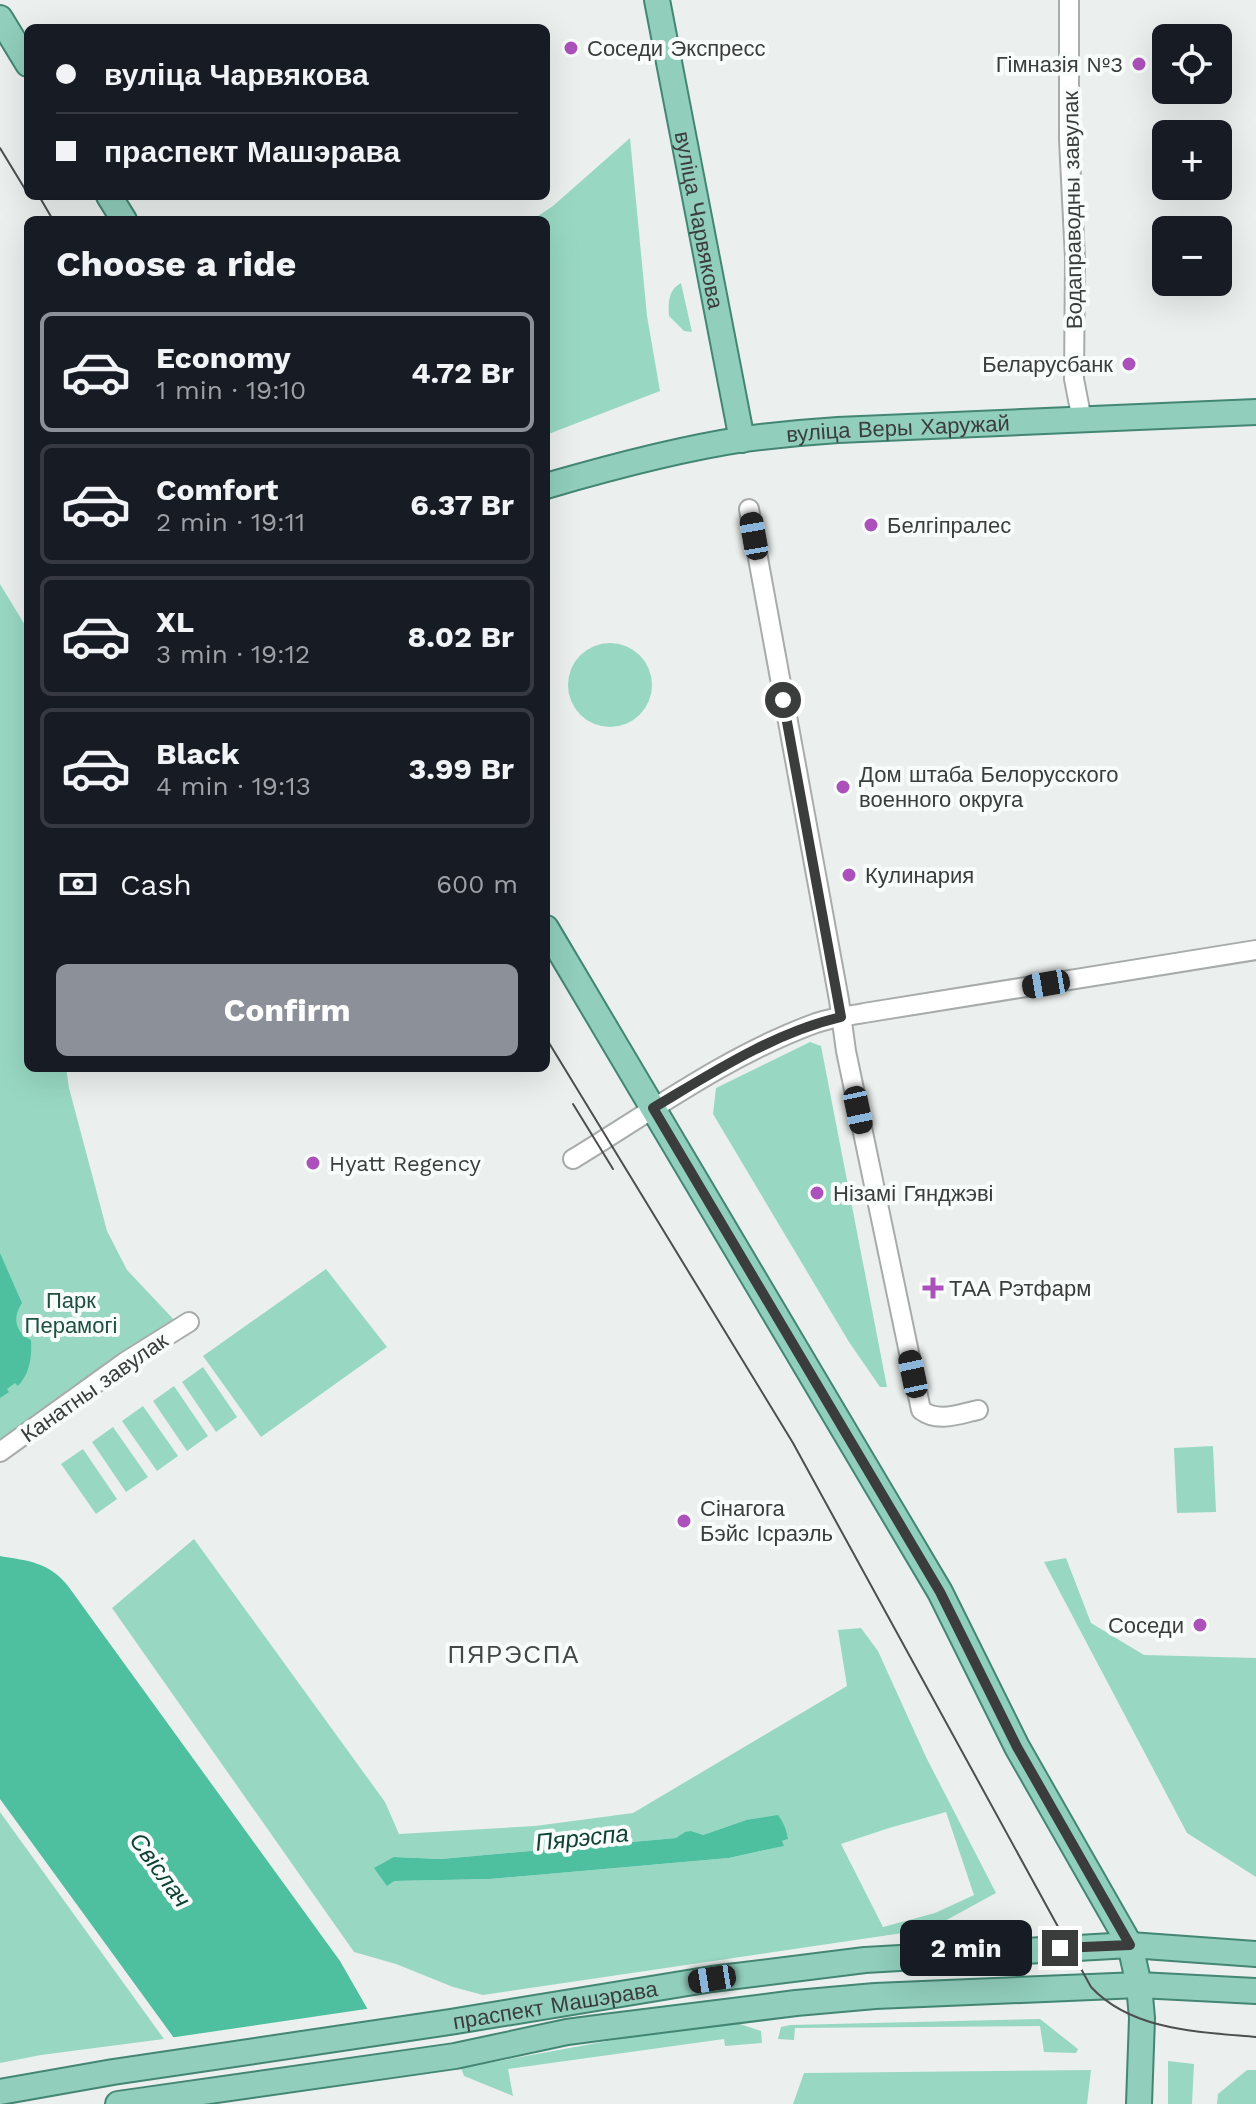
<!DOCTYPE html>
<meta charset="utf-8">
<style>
body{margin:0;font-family:"Work Sans",sans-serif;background:#20242c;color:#f1f3f6;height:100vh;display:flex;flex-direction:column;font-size:30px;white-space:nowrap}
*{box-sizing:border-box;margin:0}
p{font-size:26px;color:#9ea1a6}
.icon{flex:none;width:44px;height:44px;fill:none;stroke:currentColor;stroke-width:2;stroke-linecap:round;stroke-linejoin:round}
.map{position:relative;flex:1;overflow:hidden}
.panel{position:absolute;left:24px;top:216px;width:526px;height:856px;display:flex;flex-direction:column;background:#171b24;border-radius:12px;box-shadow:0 8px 32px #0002}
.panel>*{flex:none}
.guide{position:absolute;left:24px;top:24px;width:526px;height:176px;border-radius:12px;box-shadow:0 8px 32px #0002;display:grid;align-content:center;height:176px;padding:0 32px;background:#171b24}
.buttons{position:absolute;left:1152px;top:24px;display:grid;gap:16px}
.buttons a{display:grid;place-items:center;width:80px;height:80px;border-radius:12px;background:#171b24;box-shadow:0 8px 32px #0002;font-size:40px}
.end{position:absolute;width:36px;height:36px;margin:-18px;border:10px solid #3b3d3c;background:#fff;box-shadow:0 0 0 4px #fff}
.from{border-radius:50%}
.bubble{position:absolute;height:56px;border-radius:12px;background:#171b24;box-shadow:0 8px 32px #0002;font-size:26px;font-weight:700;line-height:56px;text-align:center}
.car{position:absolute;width:24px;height:48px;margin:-24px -12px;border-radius:10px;box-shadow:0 0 6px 2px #0007;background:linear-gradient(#222 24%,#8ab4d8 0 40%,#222 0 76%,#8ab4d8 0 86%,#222 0)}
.guide b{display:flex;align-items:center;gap:28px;height:76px;font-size:30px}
.guide b+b{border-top:2px solid #363941}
.guide i{width:20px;height:20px;background:#f1f3f6}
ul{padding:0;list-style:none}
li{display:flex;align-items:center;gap:24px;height:120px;margin:0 16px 12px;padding:0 16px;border:4px solid #363941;border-radius:12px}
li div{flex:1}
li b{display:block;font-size:30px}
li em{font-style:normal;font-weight:700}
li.selected{border-color:#8c9099}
li>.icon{width:72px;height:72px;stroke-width:1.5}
h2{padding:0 32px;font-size:36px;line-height:96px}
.pay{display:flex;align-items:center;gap:20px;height:88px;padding:0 32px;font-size:30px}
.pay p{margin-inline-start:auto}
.cta{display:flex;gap:16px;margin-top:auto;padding:16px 32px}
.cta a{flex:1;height:92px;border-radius:12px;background:#8c9099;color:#fff;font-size:32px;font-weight:700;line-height:92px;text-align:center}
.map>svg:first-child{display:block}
.green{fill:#98d8c3;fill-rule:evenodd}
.water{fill:#4ec0a0}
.pier{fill:#ebf0ee}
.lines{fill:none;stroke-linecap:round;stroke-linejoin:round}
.minor-casing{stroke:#a7acaa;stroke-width:22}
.major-casing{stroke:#438673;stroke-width:28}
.minor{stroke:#fff;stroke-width:18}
.major{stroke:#91cebc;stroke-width:24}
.tram{stroke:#4d4f4e;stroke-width:2}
.route{stroke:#3b3d3c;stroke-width:10}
.poi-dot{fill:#ac50bb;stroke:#f8fdfb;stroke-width:3}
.labels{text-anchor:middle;stroke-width:8;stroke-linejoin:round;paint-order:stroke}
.poi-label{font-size:22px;fill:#3b3d3c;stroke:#f8fdfb;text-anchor:start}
.street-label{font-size:22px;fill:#3b3d3c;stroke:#f8fdfb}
.park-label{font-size:22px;fill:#205042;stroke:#f8fdfb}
.neighbourhood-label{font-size:24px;letter-spacing:2px;fill:#434745;stroke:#f8fdfb}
.water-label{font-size:24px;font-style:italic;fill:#0f4134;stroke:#f8fdfb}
</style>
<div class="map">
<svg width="1256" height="2104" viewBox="0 0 1256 2104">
<rect width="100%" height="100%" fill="#ebf0ee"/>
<!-- green -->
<g class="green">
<path d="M 630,138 L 647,316 L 660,391 L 546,435 L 546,220 L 532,220 L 553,206 Z"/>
<path d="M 681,283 L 692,332 L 684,331 L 669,316 C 668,303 668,290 681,283 Z"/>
<path d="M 0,584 L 28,630 L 28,1068 L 66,1068 L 69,1088 L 107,1231 L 127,1270 L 178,1324 L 0,1452 Z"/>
<circle cx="610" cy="685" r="42"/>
<path d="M 810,1042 L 821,1046 L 887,1387 L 880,1387 L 849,1342 L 713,1114 L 716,1088 Z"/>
<path d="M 326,1269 L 387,1347 L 261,1437 L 203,1356 Z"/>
<path d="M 203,1367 L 237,1417 L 216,1432 L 182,1382 Z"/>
<path d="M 174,1386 L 208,1436 L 187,1451 L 153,1401 Z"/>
<path d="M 143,1406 L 178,1456 L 157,1471 L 122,1421 Z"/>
<path d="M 113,1427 L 148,1477 L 126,1492 L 92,1442 Z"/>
<path d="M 1213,1446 L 1216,1512 L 1177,1513 L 1174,1448 Z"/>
<path d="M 83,1449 L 117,1499 L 96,1514 L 61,1464 Z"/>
<path d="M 194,1539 L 385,1802 L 399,1834 L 535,1826 L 633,1813 L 847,1686 L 838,1630 L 861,1628 L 878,1651 L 926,1757 L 996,1893 L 930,1929 L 483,1995 L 453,1987 L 396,1964 L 354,1952 L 112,1608 ZM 946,1812 L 974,1895 L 935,1913 L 883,1927 L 841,1844 L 889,1828 ZM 746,1820 L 787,1839 L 782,1841 L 783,1846 L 729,1858 L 490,1879 L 394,1881 L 394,1857 L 441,1859 L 676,1838 L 703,1835 Z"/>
<path d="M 1066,1558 L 1091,1623 L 1144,1655 L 1256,1658 L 1256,1877 L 1187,1833 L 1044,1562 Z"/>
<path d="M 0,1812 L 164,2039 L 41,2055 L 0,2063 Z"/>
<path d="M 1040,2019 L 1078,2049 L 1076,2053 L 1044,2052 L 1040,2026 L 795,2028 L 794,2040 L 778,2039 L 781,2027 L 790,2025 Z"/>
<path d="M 717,2021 L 740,2024 L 761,2031 L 762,2043 L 725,2046 L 724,2039 L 508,2069 L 513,2096 L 464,2076 L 461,2068 Z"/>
<path d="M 1168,2061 L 1194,2064 L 1192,2104 L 1168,2104 Z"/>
<path d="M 1091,2070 L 1087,2104 L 793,2104 L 804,2073 Z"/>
<path d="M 1247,2070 L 1256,2070 L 1256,2104 L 1217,2104 L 1218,2094 Z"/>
</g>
<!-- water -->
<g class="water">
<path d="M 0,1253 L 22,1303 C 12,1318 15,1332 31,1340 C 32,1357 30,1373 18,1386 L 15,1383 L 7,1389 L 9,1392 L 0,1398 Z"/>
<path d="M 0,1556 C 29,1561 49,1562 68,1586 L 340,1961 L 375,2022 L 182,2049 L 0,1799 Z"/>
<path d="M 778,1815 C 784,1823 786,1829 788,1839 L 782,1841 L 784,1846 L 729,1858 L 490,1879 L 394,1881 L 387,1886 L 374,1868 L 394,1857 L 441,1859 L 676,1838 L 685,1832 L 691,1831 L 703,1835 L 746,1820 Z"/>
</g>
<!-- pier -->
<path class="pier" d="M 373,2008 L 390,2052 L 397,2080 L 400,2104 L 207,2104 L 193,2074 L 169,2038 Z"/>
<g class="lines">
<defs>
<g id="minor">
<path d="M 1069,0 L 1069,140 L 1075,258 L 1074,379 L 1082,420"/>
<path d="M 749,509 L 839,1000 L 846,1051 L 921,1410 C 938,1423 959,1414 978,1410"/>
<path d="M 573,1159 C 652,1111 728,1055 816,1023 C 831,1018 848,1016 864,1013 L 1256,950"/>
<path d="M 0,1452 L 125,1362 L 189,1322"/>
</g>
<g id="major">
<path id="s1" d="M 657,0 L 742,440"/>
<path d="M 0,18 L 28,64"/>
<path d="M 109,196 L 124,220"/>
<path id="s2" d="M 546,486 C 611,467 678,449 745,439 C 776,435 807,432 838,430 L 1256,412"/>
<path d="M 546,928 L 940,1592 L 1017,1747 L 1130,1945 L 1139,1985 L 1142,2018 L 1139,2104"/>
<path id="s3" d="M 0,2092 L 113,2072 L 450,2022 L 712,1979 L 865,1960 L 1130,1945 L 1256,1954"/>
<path d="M 118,2104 L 455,2056 L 567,2032 L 605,2027 L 796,2003 L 875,1996 L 1139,1985 L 1256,1991"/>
</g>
</defs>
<!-- minor casing -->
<use href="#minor" class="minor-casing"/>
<!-- major casing -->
<use href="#major" class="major-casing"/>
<!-- minor -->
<use href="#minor" class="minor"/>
<!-- major -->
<use href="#major" class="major"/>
<!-- tram -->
<g class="tram">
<path d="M 0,148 L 28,194"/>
<path d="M 39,196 L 53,220"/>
<path d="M 546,1038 L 793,1443 L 1091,1987 C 1132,2031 1200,2032 1256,2037"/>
<path d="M 573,1104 L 613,1169"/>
</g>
</g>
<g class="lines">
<!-- route -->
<path class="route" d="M 783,700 L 841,1017 C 773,1033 712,1073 653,1108 L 940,1592 L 1017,1747 L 1130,1945 L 1060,1948"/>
</g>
<!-- markers -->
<g class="poi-dot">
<circle cx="571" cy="48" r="8"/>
<circle cx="1139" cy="64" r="8"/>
<circle cx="1129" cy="364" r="8"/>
<circle cx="871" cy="525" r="8"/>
<circle cx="843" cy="787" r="8"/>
<circle cx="849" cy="875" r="8"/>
<circle cx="313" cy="1163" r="8"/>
<circle cx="817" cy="1193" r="8"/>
<path d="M929 1276h8v8h8v8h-8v8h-8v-8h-8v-8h8z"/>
<circle cx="684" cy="1521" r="8"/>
<circle cx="1200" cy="1625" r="8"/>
</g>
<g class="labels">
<!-- poi labels -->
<g class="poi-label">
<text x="587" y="56">Соседи Экспресс</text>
<text x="1123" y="72" text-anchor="end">Гімназія №3</text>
<text x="1113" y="372" text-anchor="end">Беларусбанк</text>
<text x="887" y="533">Белгіпралес</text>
<text x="859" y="782">Дом штаба Белорусского<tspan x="859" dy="25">военного округа</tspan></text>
<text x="865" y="883">Кулинария</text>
<text x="329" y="1171">Hyatt Regency</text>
<text x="833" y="1201">Нізамі Гянджэві</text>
<text x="949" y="1296">ТАА Рэтфарм</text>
<text x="700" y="1516">Сінагога<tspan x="700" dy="25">Бэйс Ісраэль</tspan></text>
<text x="1184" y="1633" text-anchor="end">Соседи</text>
</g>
<!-- street labels -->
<g class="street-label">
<text transform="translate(1072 210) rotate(-91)" y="8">Водаправодны завулак</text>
<text dy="8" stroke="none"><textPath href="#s1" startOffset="224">вуліца Чарвякова</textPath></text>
<text dy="8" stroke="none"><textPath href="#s2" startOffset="358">вуліца Веры Харужай</textPath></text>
<text transform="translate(94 1387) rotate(-35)" y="8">Канатны завулак</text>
<text dy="8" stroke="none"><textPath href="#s3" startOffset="562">праспект Машэрава</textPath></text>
</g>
<!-- park labels -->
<g class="park-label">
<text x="71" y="1308">Парк<tspan x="71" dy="25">Перамогі</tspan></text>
</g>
<!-- neighbourhood labels -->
<g class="neighbourhood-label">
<text x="514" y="1663">ПЯРЭСПА</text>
</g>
<!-- water labels -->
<g class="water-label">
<text transform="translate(582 1838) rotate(-6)" y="8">Пярэспа</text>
<text transform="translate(160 1870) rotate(54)" y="8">Свіслач</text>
</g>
</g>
</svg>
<div class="buttons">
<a><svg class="icon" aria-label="locate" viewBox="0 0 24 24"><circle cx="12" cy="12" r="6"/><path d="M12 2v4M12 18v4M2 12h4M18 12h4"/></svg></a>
<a>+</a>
<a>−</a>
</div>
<i class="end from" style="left:783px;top:700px"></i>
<i class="end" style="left:1060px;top:1948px"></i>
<div class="bubble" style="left:900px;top:1920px;width:132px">2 min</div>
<i class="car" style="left:754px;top:536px;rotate:350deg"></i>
<i class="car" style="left:1046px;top:984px;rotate:260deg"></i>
<i class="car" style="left:858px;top:1110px;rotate:168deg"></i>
<i class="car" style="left:913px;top:1374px;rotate:348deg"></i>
<i class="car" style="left:712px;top:1979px;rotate:261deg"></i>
<div class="guide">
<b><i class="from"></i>вуліца Чарвякова</b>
<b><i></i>праспект Машэрава</b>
</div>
<section class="panel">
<h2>Choose a ride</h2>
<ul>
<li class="selected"><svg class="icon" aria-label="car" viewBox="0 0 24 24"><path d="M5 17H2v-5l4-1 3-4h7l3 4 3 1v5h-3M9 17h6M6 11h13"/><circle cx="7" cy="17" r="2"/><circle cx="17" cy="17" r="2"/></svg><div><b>Economy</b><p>1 min · 19:10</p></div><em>4.72 Br</em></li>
<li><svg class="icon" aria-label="car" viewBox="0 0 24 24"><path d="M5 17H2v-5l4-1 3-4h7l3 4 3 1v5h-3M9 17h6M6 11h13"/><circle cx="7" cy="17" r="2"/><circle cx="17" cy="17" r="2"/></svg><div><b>Comfort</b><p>2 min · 19:11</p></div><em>6.37 Br</em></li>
<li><svg class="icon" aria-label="car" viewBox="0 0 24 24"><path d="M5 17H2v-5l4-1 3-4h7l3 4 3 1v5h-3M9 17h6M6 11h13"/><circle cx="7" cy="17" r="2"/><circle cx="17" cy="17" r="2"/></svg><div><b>XL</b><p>3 min · 19:12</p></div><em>8.02 Br</em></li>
<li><svg class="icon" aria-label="car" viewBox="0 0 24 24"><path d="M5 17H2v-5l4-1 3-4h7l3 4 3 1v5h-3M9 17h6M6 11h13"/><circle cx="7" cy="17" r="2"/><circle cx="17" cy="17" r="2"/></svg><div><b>Black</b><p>4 min · 19:13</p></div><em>3.99 Br</em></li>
</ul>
<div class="pay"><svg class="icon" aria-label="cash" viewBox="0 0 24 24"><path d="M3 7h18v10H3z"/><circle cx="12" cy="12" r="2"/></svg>Cash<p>600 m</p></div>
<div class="cta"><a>Confirm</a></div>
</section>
</div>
